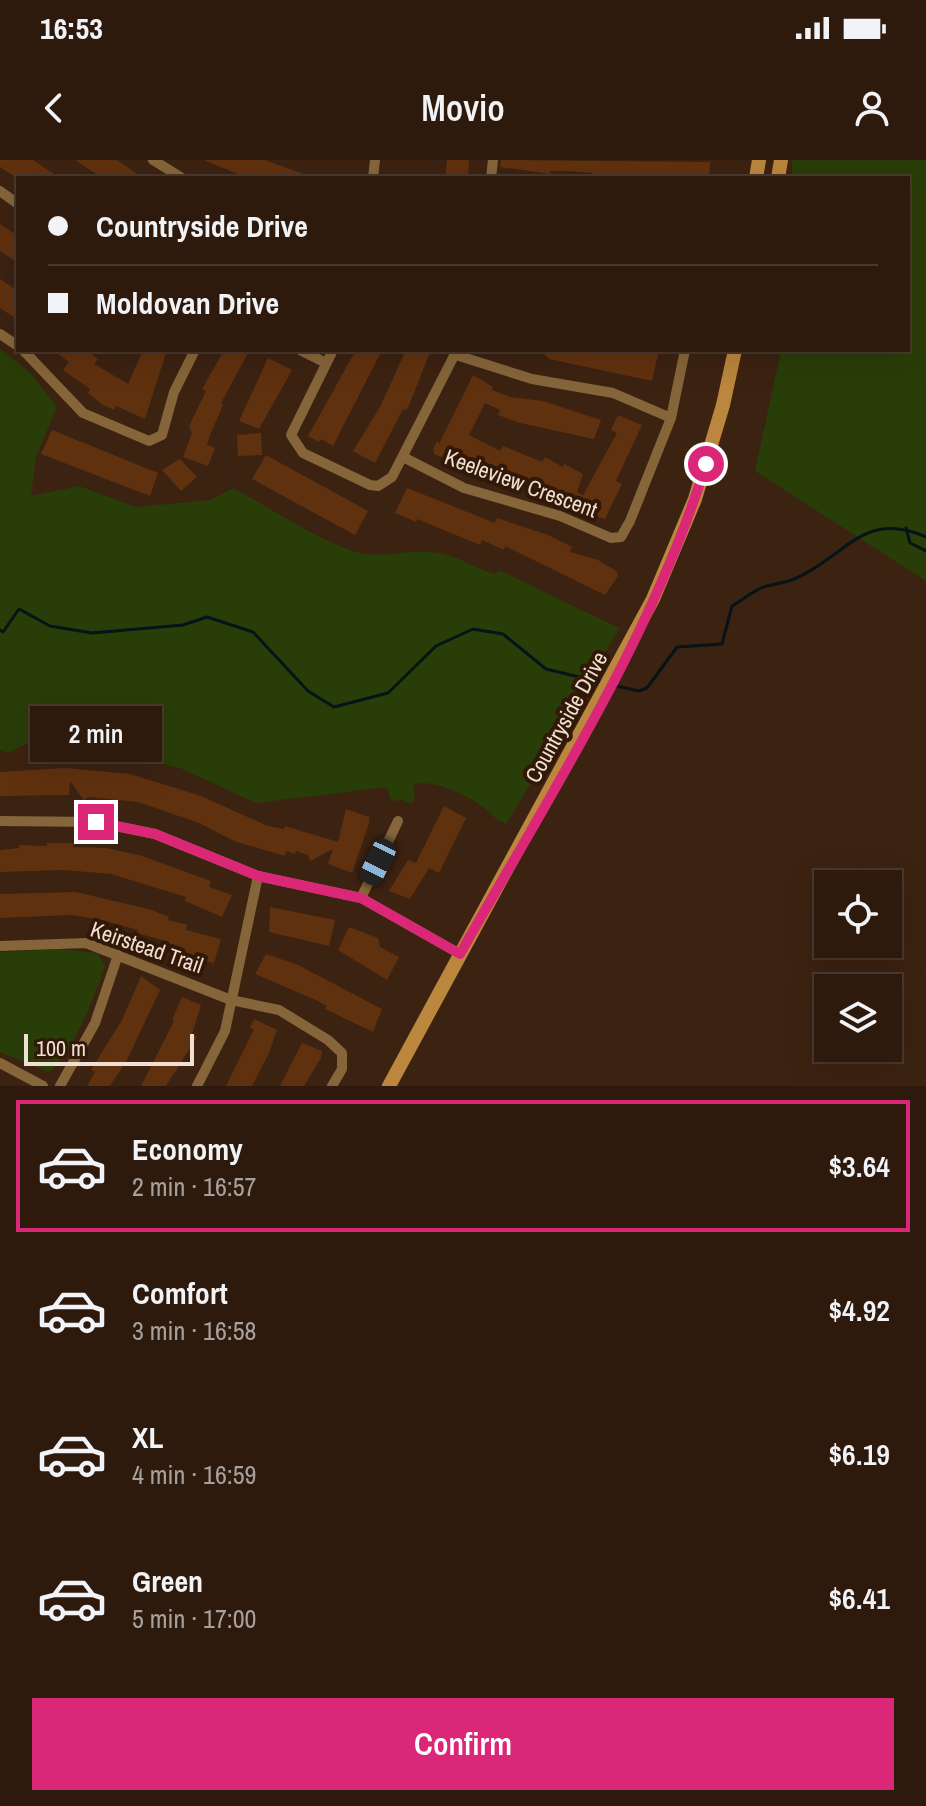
<!DOCTYPE html>
<meta charset="utf-8">
<style>
body{margin:0;font-family:"Archivo Narrow",sans-serif;background:#352316;color:#f1f3f6;height:100vh;display:flex;flex-direction:column;font-size:30px;white-space:nowrap}
*{box-sizing:border-box;margin:0}
p{font-size:26px;color:#a7a19d}
.icon{flex:none;width:44px;height:44px;fill:none;stroke:currentColor;stroke-width:2;stroke-linecap:round;stroke-linejoin:round}
.map{position:relative;height:926px;overflow:hidden}
.sheet{display:flex;flex-direction:column;background:#2d1a0d;flex:1}
.sheet>*{flex:none}
.hud{position:absolute;left:16px;top:16px;width:894px;height:176px;border-radius:0px;box-shadow:0 8px 32px #0002,0 0 0 2px #48382e;display:grid;align-content:center;height:176px;padding:0 32px;background:#2d1a0d}
.buttons{position:absolute;left:814px;top:710px;display:grid;gap:16px}
.buttons a{display:grid;place-items:center;width:88px;height:88px;border-radius:0px;background:#2d1a0d;box-shadow:0 8px 32px #0002,0 0 0 2px #48382e;font-size:40px}
.scale{position:absolute;left:24px;bottom:20px;width:170px;box-sizing:border-box;padding-left:8px;border:4px solid #f1dfd4;border-top:0;font-size:22px;line-height:28px;white-space:nowrap;color:#f1dfd4;-webkit-text-stroke:6px #321807;paint-order:stroke}
.end{position:absolute;width:36px;height:36px;margin:-18px;border:10px solid #db2777;background:#fff;box-shadow:0 0 0 4px #fff}
.from{border-radius:50%}
.bubble{position:absolute;height:56px;border-radius:0px;background:#2d1a0d;box-shadow:0 8px 32px #0002,0 0 0 2px #48382e;font-size:26px;font-weight:600;line-height:56px;text-align:center}
.car{position:absolute;width:24px;height:48px;margin:-24px -12px;border-radius:10px;box-shadow:0 0 6px 2px #0007;background:linear-gradient(#222 24%,#8ab4d8 0 40%,#222 0 76%,#8ab4d8 0 86%,#222 0)}
.hud b{display:flex;align-items:center;gap:28px;height:76px;font-size:30px}
.hud b+b{border-top:2px solid #48382e}
.hud i{width:20px;height:20px;background:#f1f3f6}
ul{padding:14px 0 0;list-style:none}
li{display:flex;align-items:center;gap:24px;height:132px;margin:0 16px 12px;padding:0 16px;border:4px solid transparent;border-radius:0px}
li div{flex:1}
li b{display:block;font-size:30px}
li em{font-style:normal;font-weight:600}
li.active{border-color:#db2777}
li>.icon{width:72px;height:72px;stroke-width:1.5}
.primary-button{display:flex;gap:16px;margin-top:auto;padding:16px 32px}
.primary-button a{flex:1;height:92px;border-radius:0px;background:#db2777;color:#fff;font-size:32px;font-weight:600;line-height:92px;text-align:center}
.status{display:flex;justify-content:space-between;align-items:center;height:56px;padding:0 40px;background:#2d1a0d;direction:ltr}
.status svg{height:22px;fill:currentColor}
header{display:flex;justify-content:space-between;align-items:center;height:104px;padding:0 32px;background:#2d1a0d;font-size:36px;font-weight:600}
.map>svg:first-child{display:block}
.green{fill:#293d08}
.lines{fill:none;stroke-linecap:round;stroke-linejoin:round}
.stream{stroke:#061417;stroke-width:3}
.building{fill:#60310f}
.minor{stroke:#86653a;stroke-width:10}
.secondary{stroke:#bb863d;stroke-width:14}
.route{stroke:#db2777;stroke-width:10}
.labels{text-anchor:middle;stroke-width:8;stroke-linejoin:round;paint-order:stroke}
.street-label{font-size:22px;fill:#f1dfd4;stroke:#321807}
</style>
<div class="status"><b>16:53</b><svg viewBox="0 0 49 12"><path d="M0 12V9h3v3zM5 12V6h3v6zM10 12V3h3v9zM15 12V0h3v12zM26 1h20v11H26zM47 4h2v5h-2z"/></svg></div>
<header><svg class="icon" aria-label="back" viewBox="0 0 24 24"><path d="M15 5l-7 7 7 7"/></svg>Movio<svg class="icon" aria-label="person" viewBox="0 0 24 24"><circle cx="12" cy="8" r="4"/><path d="M4 21q1-7 8-7t8 7"/></svg></header>
<div class="map">
<svg width="926" height="926" viewBox="0 0 926 926">
<rect width="100%" height="100%" fill="#3c2211"/>
<!-- green -->
<g class="green">
<path d="M 792,0 L 926,0 L 926,421 L 755,311 L 781,190 L 908,190 L 908,18 L 792,18 Z"/>
<path d="M 0,189 L 31,213 L 57,247 L 36,297 L 31,336 L 79,326 L 136,347 L 210,340 L 233,328 C 269,347 316,379 353,391 C 380,400 405,389 432,392 C 456,394 473,408 495,414 L 501,411 L 619,468 L 564,569 L 506,664 C 493,659 491,652 480,645 C 462,632 434,620 413,624 L 415,639 L 411,644 L 403,640 L 391,641 L 387,627 L 256,643 L 180,608 L 42,576 L 8,593 L 0,590 Z"/>
<path d="M 60,789 L 97,793 L 105,805 C 98,828 69,904 48,912 L 0,892 L 0,792 Z"/>
</g>
<g class="lines">
<!-- stream -->
<g class="stream">
<path d="M 906,368 L 910,383 L 926,391"/>
<path d="M 0,470 L 3,472 L 19,449 L 50,466 L 92,473 L 183,465 L 207,457 L 253,472 L 308,531 L 334,547 L 388,533 L 436,486 L 473,469 L 503,474 L 546,509 L 600,522"/>
<path d="M 612,525 L 639,531 L 647,528 L 677,487 L 722,484 L 732,446 C 742,440 753,431 764,427 C 774,424 784,423 794,419 C 846,397 863,349 926,377"/>
</g>
</g>
<!-- building -->
<g class="building">
<path d="M 0,0 L 33,0 L 60,18 L 17,18 L 0,7 Z"/>
<path d="M 75,0 L 117,0 L 143,18 L 94,18 L 96,14 Z"/>
<path d="M 204,0 L 264,0 L 315,18 L 236,18 L 238,14 Z"/>
<path d="M 447,0 L 469,0 L 468,18 L 445,18 Z"/>
<path d="M 501,0 L 710,2 L 709,18 L 604,18 L 591,17 L 592,13 L 569,11 L 550,11 L 550,14 L 500,7 Z"/>
<path d="M 0,64 L 18,76 L 18,103 L 0,91 Z"/>
<path d="M 0,119 L 18,131 L 18,160 L 0,148 Z"/>
<path d="M 53,190 L 85,190 L 98,199 L 94,204 L 128,224 L 143,190 L 167,190 L 145,259 L 116,246 L 114,250 L 103,245 L 88,233 L 90,229 L 63,210 L 69,202 Z"/>
<path d="M 224,190 L 248,193 L 221,243 L 223,245 L 210,275 L 207,285 L 215,288 L 208,306 L 183,297 L 192,273 L 189,266 L 206,231 L 202,229 Z"/>
<path d="M 356,190 L 382,190 L 333,286 L 321,279 L 319,282 L 308,276 Z"/>
<path d="M 406,190 L 431,190 L 409,245 L 406,250 L 403,249 L 375,303 L 353,291 L 380,247 Z"/>
<path d="M 541,190 L 659,190 L 652,221 L 549,199 Z"/>
<path d="M 268,198 L 292,210 L 259,269 L 239,261 Z"/>
<path d="M 473,215 L 493,227 L 492,230 L 510,237 L 543,241 L 601,260 L 594,279 L 520,263 L 498,255 L 500,250 L 485,243 L 469,275 L 500,291 L 503,286 L 542,302 L 545,297 L 563,307 L 564,304 L 583,314 L 577,332 L 583,335 L 617,273 L 611,270 L 618,255 L 642,265 L 616,321 L 622,324 L 605,359 L 590,355 L 591,352 L 584,345 L 543,323 L 542,325 L 530,319 L 526,325 L 490,306 L 487,311 L 459,295 L 455,302 L 434,294 L 433,289 L 437,281 L 439,284 Z"/>
<path d="M 52,270 L 158,313 L 150,336 L 41,294 Z"/>
<path d="M 261,273 L 262,295 L 238,296 L 237,275 Z"/>
<path d="M 266,295 L 368,351 L 355,375 L 252,319 Z"/>
<path d="M 180,299 L 197,317 L 181,331 L 162,310 Z"/>
<path d="M 407,328 L 495,363 L 497,358 L 548,375 L 572,387 L 570,392 L 598,400 L 616,411 L 618,416 L 605,435 L 505,386 L 504,390 L 482,380 L 480,385 L 417,359 L 416,362 L 395,353 Z"/>
<path d="M 66,608 L 130,614 L 201,636 L 268,666 L 284,669 L 285,666 L 338,682 L 346,649 L 369,657 L 369,663 L 352,713 L 328,704 L 333,689 L 310,701 L 308,695 L 296,691 L 295,694 L 286,691 L 285,696 L 234,681 L 199,663 L 138,642 L 88,637 L 84,640 L 70,621 L 69,635 L 0,636 L 0,612 Z"/>
<path d="M 444,646 L 466,658 L 439,713 L 429,708 L 410,739 L 389,731 L 408,700 L 416,703 Z"/>
<path d="M 47,683 L 73,683 L 73,687 L 106,688 L 139,695 L 211,721 L 209,727 L 232,735 L 222,757 L 185,741 L 186,737 L 111,714 L 63,710 L 0,712 L 0,690 L 19,688 L 19,685 L 47,686 Z"/>
<path d="M 76,732 L 152,750 L 169,757 L 168,760 L 187,765 L 186,770 L 221,779 L 214,803 L 186,796 L 182,790 L 164,785 L 165,781 L 137,773 L 138,770 L 102,760 L 71,755 L 0,758 L 0,734 Z"/>
<path d="M 270,747 L 335,760 L 329,786 L 269,772 Z"/>
<path d="M 349,767 L 378,778 L 380,787 L 399,797 L 387,820 L 338,790 Z"/>
<path d="M 266,794 L 298,805 L 382,849 L 373,872 L 325,849 L 327,846 L 318,841 L 255,814 Z"/>
<path d="M 141,816 L 160,830 L 127,900 L 110,926 L 87,926 L 95,912 L 91,910 L 122,860 Z"/>
<path d="M 182,837 L 201,845 L 192,874 L 197,877 L 166,926 L 141,926 L 174,861 L 172,860 Z"/>
<path d="M 254,859 L 277,870 L 269,893 L 252,926 L 226,926 L 254,869 L 250,868 Z"/>
<path d="M 302,883 L 322,891 L 321,898 L 304,926 L 280,926 Z"/>
</g>
<g class="lines">
<!-- minor -->
<g class="minor">
<path d="M 153,0 L 182,18"/>
<path d="M 373,18 L 375,0"/>
<path d="M 491,18 L 493,0"/>
<path d="M 0,31 L 18,44"/>
<path d="M 0,174 L 18,186"/>
<path d="M 23,190 L 83,253 L 149,281 L 162,275 L 174,232 L 195,190"/>
<path d="M 300,190 L 326,203"/>
<path d="M 333,190 L 291,275 L 303,293 L 370,325 L 378,326 L 392,317 L 457,190"/>
<path d="M 456,195 L 532,219 L 613,233 L 671,258"/>
<path d="M 403,297 L 464,328 L 560,356 L 611,378 L 621,377 L 630,361 L 671,258 L 685,190"/>
<path d="M 0,661 L 96,662 L 155,674 L 258,716 L 361,738 L 460,794"/>
<path d="M 361,738 L 398,661"/>
<path d="M 0,786 L 86,783 L 231,840 L 279,850 L 328,880 L 342,893 L 342,909 L 332,926"/>
<path d="M 0,903 L 43,926"/>
<path d="M 60,926 L 95,863 L 118,795"/>
<path d="M 197,926 L 225,871 L 258,716"/>
</g>
<!-- secondary -->
<g class="secondary">
<path d="M 756,18 L 759,0"/>
<path d="M 778,18 L 781,0"/>
<path d="M 389,926 L 653,439 L 695,339 L 723,245 L 735,190"/>
</g>
</g>
<g class="lines">
<!-- route -->
<path class="route" d="M 96,662 L 155,674 L 258,716 L 361,738 L 460,794 C 548,638 653,476 706,304"/>
</g>
<g class="labels">
<!-- street labels -->
<g class="street-label">
<text transform="translate(521 323) rotate(20)" y="8">Keeleview Crescent</text>
<text transform="translate(566 557) rotate(-61)" y="8">Countryside Drive</text>
<text transform="translate(147 787) rotate(19)" y="8">Keirstead Trail</text>
</g>
</g>
</svg>
<div class="buttons">
<a><svg class="icon" aria-label="locate" viewBox="0 0 24 24"><circle cx="12" cy="12" r="6"/><path d="M12 2v4M12 18v4M2 12h4M18 12h4"/></svg></a>
<a><svg class="icon" aria-label="layers" viewBox="0 0 24 24"><path d="M12 4l9 5-9 5-9-5zM3 14l9 5 9-5"/></svg></a>
</div>
<div class="scale">100 m</div>
<i class="end from" style="left:706px;top:304px"></i>
<i class="end" style="left:96px;top:662px"></i>
<div class="bubble" style="left:30px;top:546px;width:132px">2 min</div>
<i class="car" style="left:378px;top:702px;rotate:206deg"></i>
<div class="hud">
<b><i class="from"></i>Countryside Drive</b>
<b><i></i>Moldovan Drive</b>
</div>
</div>
<section class="sheet">
<ul>
<li class="active"><svg class="icon" aria-label="car" viewBox="0 0 24 24"><path d="M5 17H2v-5l4-1 3-4h7l3 4 3 1v5h-3M9 17h6M6 11h13"/><circle cx="7" cy="17" r="2"/><circle cx="17" cy="17" r="2"/></svg><div><b>Economy</b><p>2 min · 16:57</p></div><em>$3.64</em></li>
<li><svg class="icon" aria-label="car" viewBox="0 0 24 24"><path d="M5 17H2v-5l4-1 3-4h7l3 4 3 1v5h-3M9 17h6M6 11h13"/><circle cx="7" cy="17" r="2"/><circle cx="17" cy="17" r="2"/></svg><div><b>Comfort</b><p>3 min · 16:58</p></div><em>$4.92</em></li>
<li><svg class="icon" aria-label="car" viewBox="0 0 24 24"><path d="M5 17H2v-5l4-1 3-4h7l3 4 3 1v5h-3M9 17h6M6 11h13"/><circle cx="7" cy="17" r="2"/><circle cx="17" cy="17" r="2"/></svg><div><b>XL</b><p>4 min · 16:59</p></div><em>$6.19</em></li>
<li><svg class="icon" aria-label="car" viewBox="0 0 24 24"><path d="M5 17H2v-5l4-1 3-4h7l3 4 3 1v5h-3M9 17h6M6 11h13"/><circle cx="7" cy="17" r="2"/><circle cx="17" cy="17" r="2"/></svg><div><b>Green</b><p>5 min · 17:00</p></div><em>$6.41</em></li>
</ul>
<div class="primary-button"><a>Confirm</a></div>
</section>
